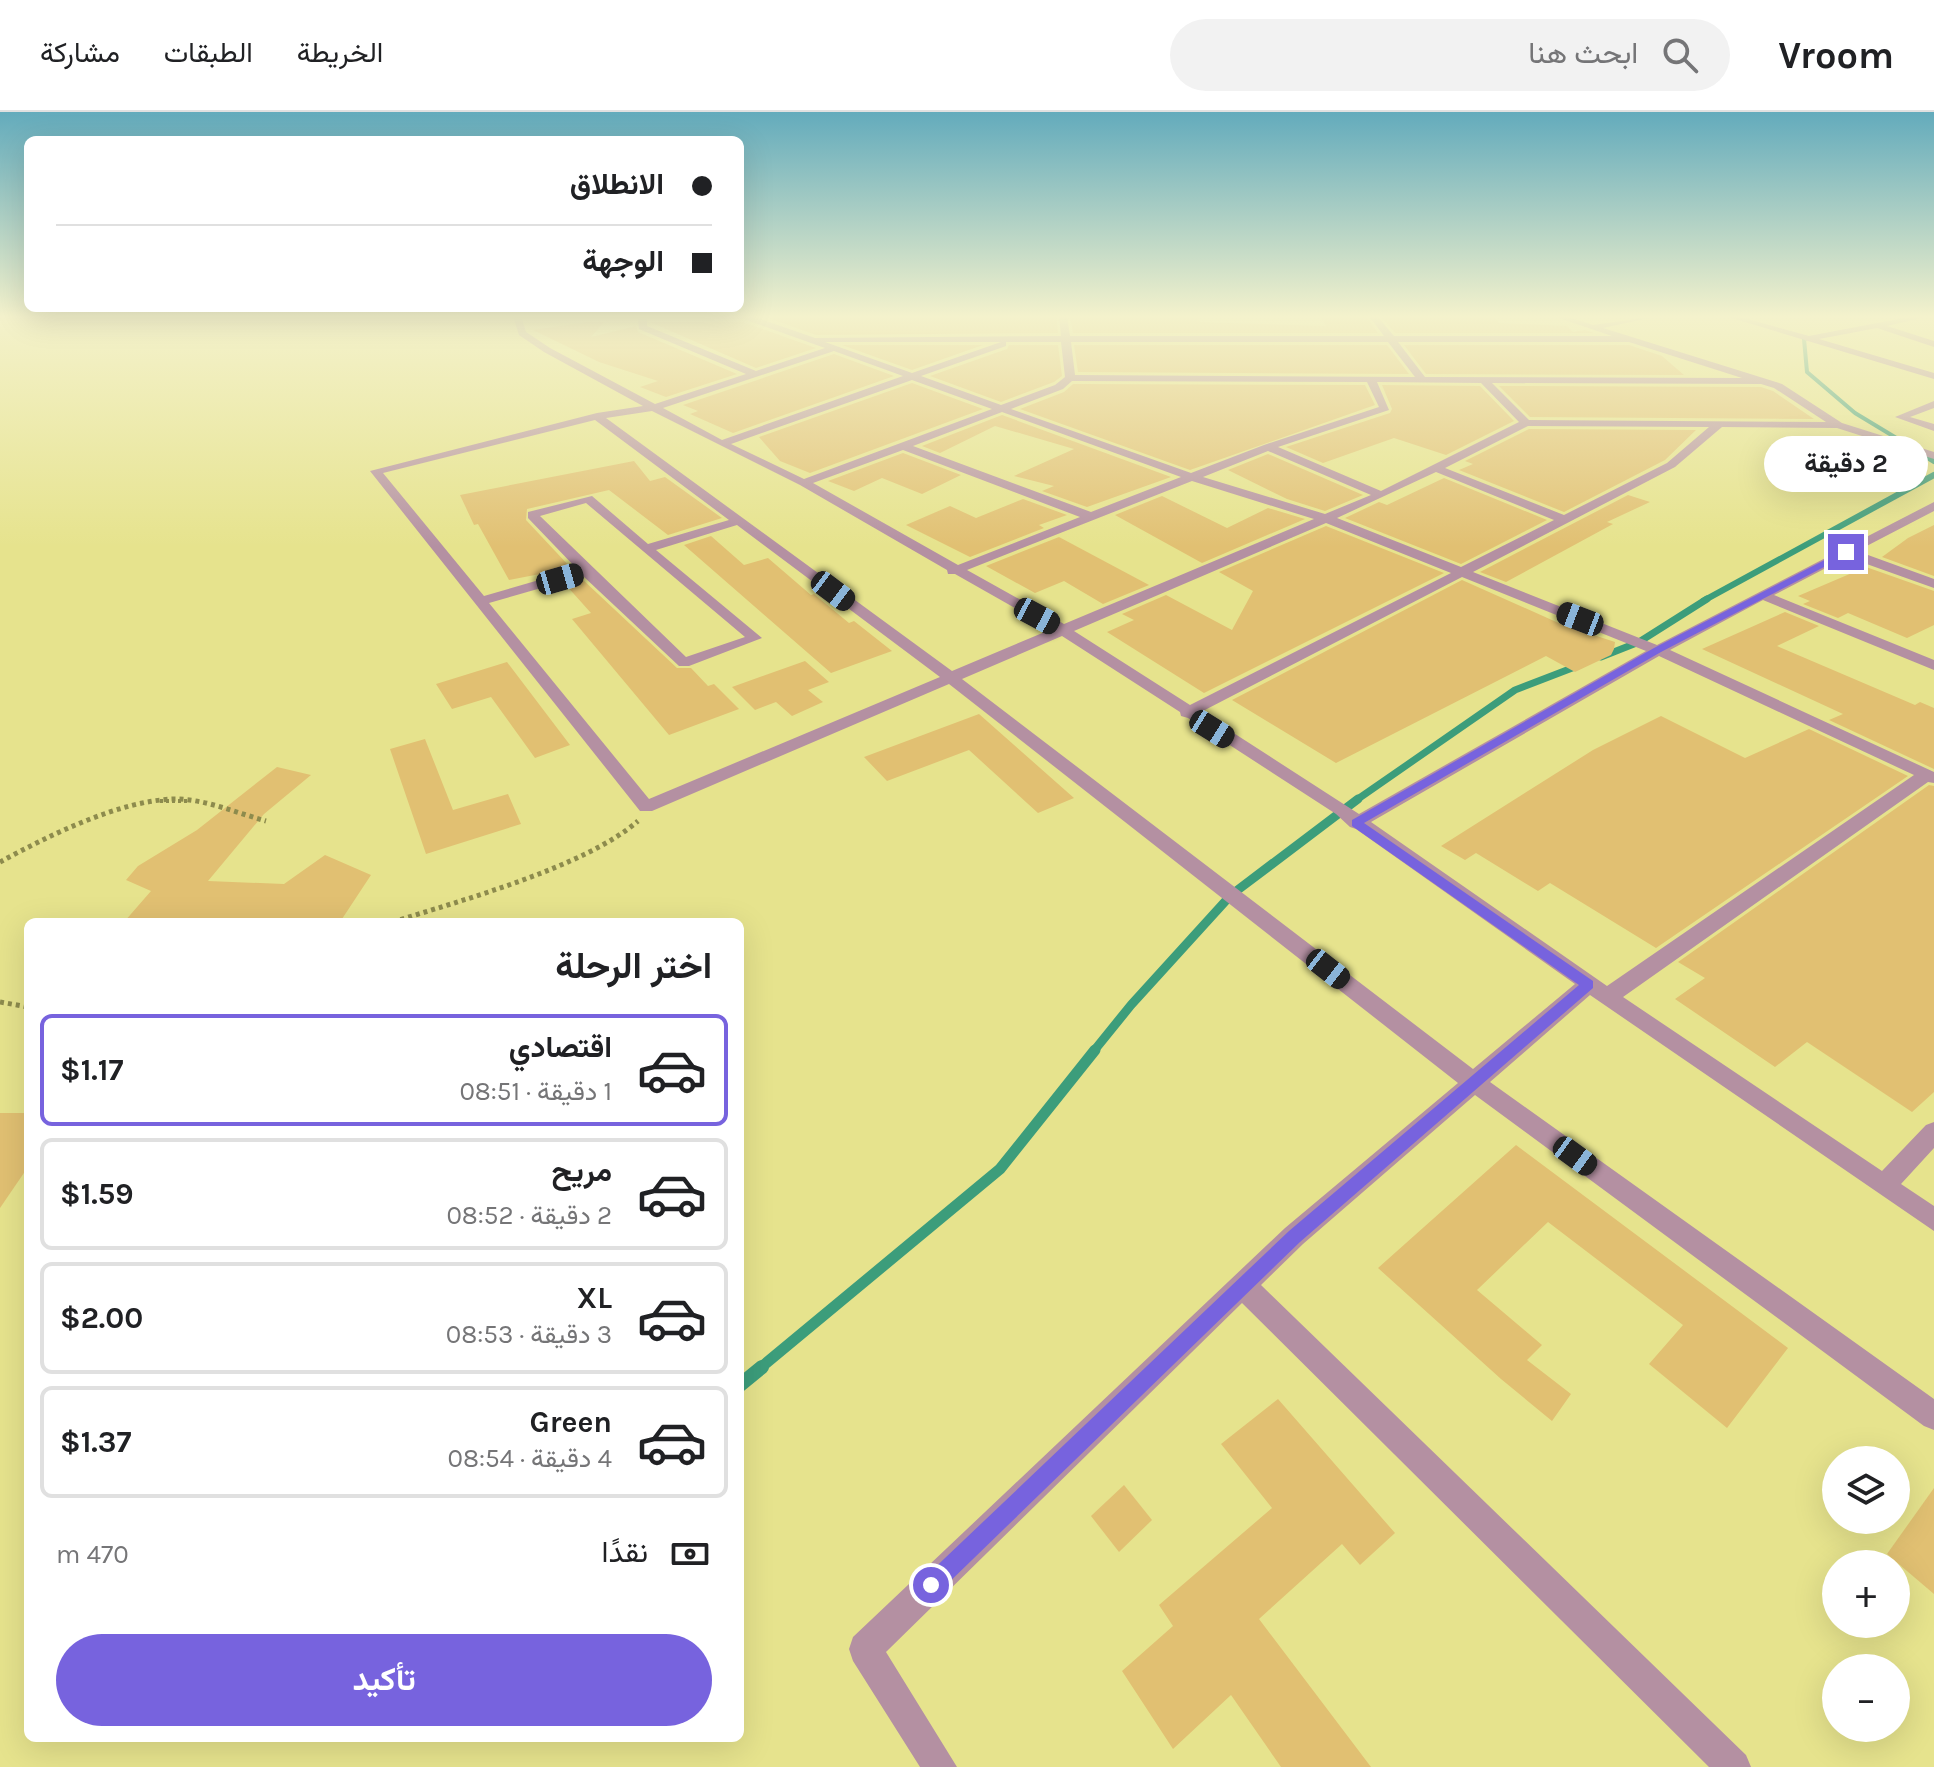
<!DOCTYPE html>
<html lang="ar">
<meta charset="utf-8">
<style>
body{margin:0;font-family:Karla,Vazirmatn,sans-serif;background:#f2f2f2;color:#202124;direction:rtl;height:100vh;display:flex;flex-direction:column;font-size:30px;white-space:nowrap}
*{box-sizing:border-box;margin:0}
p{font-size:26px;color:#757577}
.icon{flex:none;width:44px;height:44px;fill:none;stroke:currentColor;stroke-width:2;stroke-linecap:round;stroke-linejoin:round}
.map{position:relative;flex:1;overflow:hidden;direction:ltr}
.drawer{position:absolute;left:24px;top:806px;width:720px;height:824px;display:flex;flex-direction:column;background:#fff;border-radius:12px;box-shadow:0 8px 32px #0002;direction:rtl}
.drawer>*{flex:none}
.hud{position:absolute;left:24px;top:24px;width:720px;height:176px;border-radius:12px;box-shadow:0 8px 32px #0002;direction:rtl;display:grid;align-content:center;height:176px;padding:0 32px;background:#fff}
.tools{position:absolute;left:1822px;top:1334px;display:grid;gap:16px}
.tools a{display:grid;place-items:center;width:88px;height:88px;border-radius:50%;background:#fff;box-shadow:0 8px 32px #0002;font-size:40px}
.end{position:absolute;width:36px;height:36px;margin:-18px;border:10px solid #7763de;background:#fff;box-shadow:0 0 0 4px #fff}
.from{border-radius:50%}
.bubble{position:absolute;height:56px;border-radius:28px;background:#fff;box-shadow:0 8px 32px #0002;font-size:26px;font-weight:700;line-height:56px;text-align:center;direction:rtl}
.car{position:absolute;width:24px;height:48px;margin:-24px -12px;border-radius:10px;box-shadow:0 0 6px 2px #0007;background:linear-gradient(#222 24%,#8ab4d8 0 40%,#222 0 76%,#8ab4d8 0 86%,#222 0)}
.hud b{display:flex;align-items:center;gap:28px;height:76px;font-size:30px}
.hud b+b{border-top:2px solid #e0e0e0}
.hud i{width:20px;height:20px;background:#202124}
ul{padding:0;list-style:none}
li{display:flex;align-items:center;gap:24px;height:112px;margin:0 16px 12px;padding:0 16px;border:4px solid #e0e0e0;border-radius:12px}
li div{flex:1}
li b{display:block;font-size:30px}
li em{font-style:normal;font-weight:700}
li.active{border-color:#7763de}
li>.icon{width:72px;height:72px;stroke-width:1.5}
h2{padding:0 32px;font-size:36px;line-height:96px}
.pay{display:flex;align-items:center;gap:20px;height:88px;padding:0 32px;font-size:30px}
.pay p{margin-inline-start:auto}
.button{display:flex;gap:16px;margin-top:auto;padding:16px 32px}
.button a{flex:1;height:92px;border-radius:48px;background:#7763de;color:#fff;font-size:32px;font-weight:700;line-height:92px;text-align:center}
header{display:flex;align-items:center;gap:48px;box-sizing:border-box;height:112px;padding:0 40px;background:#fff;border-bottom:2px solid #e0e0e0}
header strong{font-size:38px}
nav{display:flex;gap:44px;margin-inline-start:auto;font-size:28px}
.search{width:560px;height:72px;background:#f2f2f2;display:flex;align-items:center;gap:20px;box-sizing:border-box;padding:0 28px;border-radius:44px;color:#757577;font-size:30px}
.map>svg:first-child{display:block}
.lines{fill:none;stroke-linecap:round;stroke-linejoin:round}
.stream-far5{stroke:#3c9d7b;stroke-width:4}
.stream-far4{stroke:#3c9d7b;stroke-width:6}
.stream-far3{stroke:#3c9d7b;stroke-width:7}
.stream-far2{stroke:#3c9d7b;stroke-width:9}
.stream-far1{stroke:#3c9d7b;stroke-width:11}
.stream{stroke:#3c9d7b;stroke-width:14}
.building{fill:#e1c072}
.path-far1{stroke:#8d8b4d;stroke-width:4;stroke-dasharray:3 3;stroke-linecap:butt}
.path{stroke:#8d8b4d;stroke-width:5;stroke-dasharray:4 4;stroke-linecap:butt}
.minor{fill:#b490a2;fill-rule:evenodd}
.route{fill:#7763de}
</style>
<header>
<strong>Vroom</strong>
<div class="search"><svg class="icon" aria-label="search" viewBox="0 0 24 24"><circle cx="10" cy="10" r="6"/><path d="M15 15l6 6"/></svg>ابحث هنا</div>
<nav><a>الخريطة</a><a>الطبقات</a><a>مشاركة</a></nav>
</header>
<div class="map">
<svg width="1934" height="1655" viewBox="0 0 1934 1655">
<rect width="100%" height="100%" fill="#e6e38d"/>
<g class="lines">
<!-- stream-far5 -->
<path class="stream-far5" d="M 1812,226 L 1804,227 L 1807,260 L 1855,301 L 1903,330"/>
<!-- stream-far4 -->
<g class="stream-far4">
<path d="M 1900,328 L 1934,349"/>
<path d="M 1703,489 L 1934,363"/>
</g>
<!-- stream-far3 -->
<g class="stream-far3">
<path d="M 1601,545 L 1639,530 L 1707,487"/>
<path d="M 1355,689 L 1515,578 L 1580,553"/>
</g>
<!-- stream-far2 -->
<path class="stream-far2" d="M 1093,940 L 1131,893 L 1231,783 L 1358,687"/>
<!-- stream-far1 -->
<path class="stream-far1" d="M 759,1257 L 1000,1057 L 1095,938"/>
<!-- stream -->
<path class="stream" d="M 740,1273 L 762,1255"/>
</g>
<!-- building -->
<g class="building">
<path d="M 763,204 L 1056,204 L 1058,221 L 816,223 Z"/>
<path d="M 1070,204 L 1198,204 L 1200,210 L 1326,214 L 1320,204 L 1366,204 L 1378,221 L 1073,221 Z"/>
<path d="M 1381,204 L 1493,204 L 1499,211 L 1567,214 L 1573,220 L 1585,218 L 1594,221 L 1395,221 Z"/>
<path d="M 587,210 L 604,210 L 591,225 L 636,214 L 638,220 L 737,262 L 666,285 L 640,275 L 658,269 L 599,250 L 533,218 Z"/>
<path d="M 650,210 L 743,210 L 816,236 L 756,256 Z"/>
<path d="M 842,233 L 983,233 L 912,258 Z"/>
<path d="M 1058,233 L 1062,264 L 1054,270 L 1001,290 L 930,264 L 1007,237 L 1009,233 Z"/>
<path d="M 1074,233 L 1387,233 L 1409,262 L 1078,260 Z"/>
<path d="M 1404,233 L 1629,233 L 1662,244 L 1684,263 L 1426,262 Z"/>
<path d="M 834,242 L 894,264 L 733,321 L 690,302 L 698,299 L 683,293 Z"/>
<path d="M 912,271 L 983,297 L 810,361 L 780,349 L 759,325 Z"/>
<path d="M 1073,272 L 1365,273 L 1375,293 L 1190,358 L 1020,297 L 1064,280 Z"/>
<path d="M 1382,273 L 1480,274 L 1514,309 L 1446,343 L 1394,326 L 1323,351 L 1286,335 L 1390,301 L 1392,297 Z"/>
<path d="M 1499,274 L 1761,275 L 1773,279 L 1814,307 L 1530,305 Z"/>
<path d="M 1002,303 L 1171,365 L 1087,395 L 1042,379 L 1054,374 L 1014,364 L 1074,337 L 995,314 L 940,341 L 922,334 Z"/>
<path d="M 1529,317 L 1696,318 L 1665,348 L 1564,400 L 1459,358 L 1473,352 L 1465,349 Z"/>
<path d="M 903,341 L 961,363 L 922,382 L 882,366 L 854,379 L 828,369 Z"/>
<path d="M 1268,342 L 1363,383 L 1325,399 L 1287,387 L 1228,358 Z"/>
<path d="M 634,349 L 650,369 L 665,365 L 722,406 L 668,423 L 609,378 L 527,397 L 526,408 L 571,456 L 509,468 L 478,412 L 474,413 L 460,383 Z"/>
<path d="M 1444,366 L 1547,408 L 1461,452 L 1345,406 L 1379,390 L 1387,393 Z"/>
<path d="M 1628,383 L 1650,390 L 1607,410 L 1613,412 L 1506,470 L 1480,460 Z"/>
<path d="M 1162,384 L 1227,416 L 1268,396 L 1305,407 L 1202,451 L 1115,403 Z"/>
<path d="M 1023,387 L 1067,403 L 1039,413 L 1044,416 L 970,445 L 906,413 L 950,394 L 976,406 Z"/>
<path d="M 1934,413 L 1934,464 L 1882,445 L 1908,426 Z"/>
<path d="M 1326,414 L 1444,461 L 1204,581 L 1107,520 L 1134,508 L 1122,502 L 1166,483 L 1232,518 L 1253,479 L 1219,460 Z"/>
<path d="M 711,424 L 744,453 L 768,446 L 811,483 L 814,482 L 849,511 L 854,509 L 892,539 L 831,561 L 684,433 Z"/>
<path d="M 1059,425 L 1149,473 L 1103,492 L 1064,469 L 1035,481 L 986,454 Z"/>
<path d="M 1866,455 L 1934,479 L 1934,513 L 1907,526 L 1848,501 L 1838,506 L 1803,492 L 1810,489 L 1798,484 Z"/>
<path d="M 582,467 L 677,556 L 691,556 L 708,574 L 714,572 L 739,597 L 669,623 L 572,507 L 591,501 L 565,472 Z"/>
<path d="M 1462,468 L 1563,513 L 1615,530 L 1614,537 L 1611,543 L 1575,560 L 1546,544 L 1336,651 L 1232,588 Z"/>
<path d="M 1785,500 L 1819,514 L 1777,534 L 1915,593 L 1920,590 L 1934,596 L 1934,657 L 1829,608 L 1843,602 L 1702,537 Z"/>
<path d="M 805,549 L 829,570 L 808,578 L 823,590 L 792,604 L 776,590 L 755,598 L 732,575 Z"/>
<path d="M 507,550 L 570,633 L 535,646 L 491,585 L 452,597 L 436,572 Z"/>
<path d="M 979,602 L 1074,686 L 1038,701 L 969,638 L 887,669 L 864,645 Z"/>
<path d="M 1661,604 L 1745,646 L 1809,617 L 1908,664 L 1656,836 L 1550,771 L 1538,779 L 1476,741 L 1465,748 L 1441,734 L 1593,638 Z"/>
<path d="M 425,627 L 453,698 L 508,682 L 521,712 L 426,742 L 390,637 Z"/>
<path d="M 277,655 L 311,663 L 264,702 L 208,769 L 284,772 L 325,743 L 371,763 L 340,810 L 124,810 L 151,779 L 126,768 L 138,754 L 197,718 Z"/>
<path d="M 1929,673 L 1934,674 L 1934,980 L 1912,1000 L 1807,930 L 1775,955 L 1675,887 L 1705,866 L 1678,850 Z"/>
<path d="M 0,1001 L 28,1001 L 28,1055 L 0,1096 Z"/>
<path d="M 1516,1033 L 1788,1236 L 1727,1316 L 1649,1252 L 1683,1213 L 1548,1110 L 1477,1178 L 1542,1233 L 1527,1248 L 1571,1282 L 1552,1309 L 1501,1267 L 1378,1156 Z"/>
<path d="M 1278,1287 L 1395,1421 L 1360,1453 L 1342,1432 L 1259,1507 L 1371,1655 L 1281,1655 L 1231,1583 L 1173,1637 L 1122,1559 L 1173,1514 L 1159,1493 L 1272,1396 L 1221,1332 Z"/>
<path d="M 1124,1373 L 1152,1408 L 1119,1440 L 1091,1404 Z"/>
<path d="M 1934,1376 L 1934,1482 L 1887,1442 Z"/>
</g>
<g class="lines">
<!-- path-far1 -->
<path class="path-far1" d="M 160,689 L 189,689"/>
<!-- path -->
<g class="path">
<path d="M 0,750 C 48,724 120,688 175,687 C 205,687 237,701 266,709"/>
<path d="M 393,810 C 462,788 585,755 638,709"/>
<path d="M 0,890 L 28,895"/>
</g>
<!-- minor -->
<g class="minor">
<path d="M 513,204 L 752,204 L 815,226 L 1061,224 L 1059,204 L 1067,204 L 1070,224 L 1384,224 L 1369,204 L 1377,204 L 1394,224 L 1612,224 L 1553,204 L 1565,204 L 1593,213 L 1658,204 L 1603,216 L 1782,272 L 1842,311 L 1934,340 L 1934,347 L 1837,316 L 1722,315 L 1675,355 L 1473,460 L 1657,533 L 1934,390 L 1934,399 L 1857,439 L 1934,467 L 1934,476 L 1847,445 L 1774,483 L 1934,548 L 1934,558 L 1763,488 L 1670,538 L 1934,660 L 1934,671 L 1928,670 L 1623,885 L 1882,1059 L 1926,1013 L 1934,1010 L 1934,1036 L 1901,1072 L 1934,1094 L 1934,1119 L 1590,883 L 1490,970 L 1934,1287 L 1934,1318 L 1924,1314 L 1475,983 L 1303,1132 L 1261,1173 L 1746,1643 L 1751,1655 L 1709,1655 L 1242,1191 L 886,1540 L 957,1655 L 920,1655 L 853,1549 L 849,1537 L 853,1525 L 1285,1116 L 1458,971 L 949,572 L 652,699 L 640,699 L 370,359 L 597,301 L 643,294 L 544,240 L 519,223 ZM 522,207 L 638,207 L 639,217 L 746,262 L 655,292 L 550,236 L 526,220 ZM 647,207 L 744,207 L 825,236 L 756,259 L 647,214 ZM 825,230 L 1001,230 L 912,261 ZM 1006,230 L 1061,230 L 1065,265 L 1055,273 L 1001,293 L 921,264 L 1006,234 ZM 1071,230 L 1388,230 L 1415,265 L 1075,263 ZM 1398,230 L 1629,230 L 1742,266 L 1425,265 ZM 834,239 L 903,264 L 722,328 L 663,296 ZM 912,268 L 992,297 L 804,367 L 731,332 ZM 1072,269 L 1367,270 L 1379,295 L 1264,333 L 1191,361 L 1011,297 L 1063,277 ZM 1377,270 L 1481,271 L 1519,310 L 1381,379 L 1278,335 L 1389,298 ZM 1492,271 L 1761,272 L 1774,276 L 1826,310 L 1529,308 ZM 652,299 L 800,373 L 947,458 L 948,462 L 955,462 L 1052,517 L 952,559 L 606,306 ZM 1002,300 L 1181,365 L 1091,400 L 913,334 ZM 595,308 L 729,408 L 648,432 L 592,384 L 528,400 L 528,406 L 577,457 L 484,484 L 383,361 ZM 1528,314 L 1709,315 L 1667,351 L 1564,403 L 1445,356 ZM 903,338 L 1080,405 L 958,453 L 813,371 ZM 1268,339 L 1371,383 L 1325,402 L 1203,365 ZM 1436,360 L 1554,408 L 1461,455 L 1337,406 ZM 1192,369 L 1314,407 L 1064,512 L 967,458 ZM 586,391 L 745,525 L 686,545 L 540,404 ZM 1326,411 L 1451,461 L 1190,593 L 1074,519 ZM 737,413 L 940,565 L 649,687 L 489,491 L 583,464 L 679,554 L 689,554 L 762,526 L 656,438 ZM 1462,465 L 1646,539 L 1359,702 L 1201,600 ZM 1062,524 L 1180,600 L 1181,604 L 1188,606 L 1336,702 L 1350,715 L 1356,717 L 1575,872 L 1473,957 L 962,567 ZM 1659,544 L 1914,663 L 1607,874 L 1371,710 Z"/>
<path d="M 1725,204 L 1737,204 L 1809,224 L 1914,204 L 1929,204 L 1887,214 L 1934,229 L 1934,235 L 1877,216 L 1819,227 L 1934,261 L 1934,267 Z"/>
<path d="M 1934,289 L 1934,296 L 1910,305 L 1934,312 L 1934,319 L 1895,305 Z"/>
</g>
</g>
<!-- sky -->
<linearGradient id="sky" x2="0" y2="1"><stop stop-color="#63abbc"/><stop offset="0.47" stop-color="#f4f2cc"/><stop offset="1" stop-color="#f4f2cc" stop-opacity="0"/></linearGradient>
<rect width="1934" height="435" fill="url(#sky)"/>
<!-- route -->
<path class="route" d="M 1846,437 L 1849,442 L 1661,540 L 1364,711 L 1593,869 L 1593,876 L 1300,1130 L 939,1480 L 931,1483 L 924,1480 L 921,1473 L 924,1466 L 1289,1119 L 1579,873 L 1352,714 L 1352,708 L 1654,536 Z"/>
</svg>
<div class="tools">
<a><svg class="icon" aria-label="layers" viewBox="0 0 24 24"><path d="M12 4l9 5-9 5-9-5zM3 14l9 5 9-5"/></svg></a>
<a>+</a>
<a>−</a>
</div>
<i class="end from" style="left:931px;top:1473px"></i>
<i class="end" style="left:1846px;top:440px"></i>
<div class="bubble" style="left:1764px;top:324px;width:164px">2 دقيقة</div>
<i class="car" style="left:560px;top:467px;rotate:74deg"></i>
<i class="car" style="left:833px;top:479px;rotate:127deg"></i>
<i class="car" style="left:1037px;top:504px;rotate:118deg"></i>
<i class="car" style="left:1580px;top:507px;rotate:291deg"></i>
<i class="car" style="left:1212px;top:617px;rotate:122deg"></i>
<i class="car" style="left:1328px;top:857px;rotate:128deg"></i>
<i class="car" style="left:1575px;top:1044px;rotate:126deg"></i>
<div class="hud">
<b><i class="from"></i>الانطلاق</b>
<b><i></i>الوجهة</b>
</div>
<section class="drawer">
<h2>اختر الرحلة</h2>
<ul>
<li class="active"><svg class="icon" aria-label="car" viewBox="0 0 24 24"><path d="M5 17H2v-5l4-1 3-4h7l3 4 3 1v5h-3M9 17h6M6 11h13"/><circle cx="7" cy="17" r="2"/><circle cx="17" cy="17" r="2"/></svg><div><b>اقتصادي</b><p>1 دقيقة · 08:51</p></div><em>$1.17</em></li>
<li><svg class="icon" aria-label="car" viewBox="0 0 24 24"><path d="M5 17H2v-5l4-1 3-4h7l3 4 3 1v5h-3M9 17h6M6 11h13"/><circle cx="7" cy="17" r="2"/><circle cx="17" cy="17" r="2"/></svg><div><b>مريح</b><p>2 دقيقة · 08:52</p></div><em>$1.59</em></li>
<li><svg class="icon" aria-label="car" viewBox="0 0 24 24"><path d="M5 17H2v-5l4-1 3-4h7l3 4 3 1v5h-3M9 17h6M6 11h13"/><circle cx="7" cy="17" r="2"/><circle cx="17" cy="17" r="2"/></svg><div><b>XL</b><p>3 دقيقة · 08:53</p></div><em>$2.00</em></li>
<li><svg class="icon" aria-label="car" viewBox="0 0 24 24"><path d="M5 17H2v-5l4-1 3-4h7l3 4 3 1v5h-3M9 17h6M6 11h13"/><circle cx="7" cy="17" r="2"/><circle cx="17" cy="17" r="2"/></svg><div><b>Green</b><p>4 دقيقة · 08:54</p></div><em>$1.37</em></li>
</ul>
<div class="pay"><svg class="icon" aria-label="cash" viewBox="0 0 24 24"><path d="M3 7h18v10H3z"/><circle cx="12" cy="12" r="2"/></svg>نقدًا<p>470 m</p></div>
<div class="button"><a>تأكيد</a></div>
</section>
</div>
